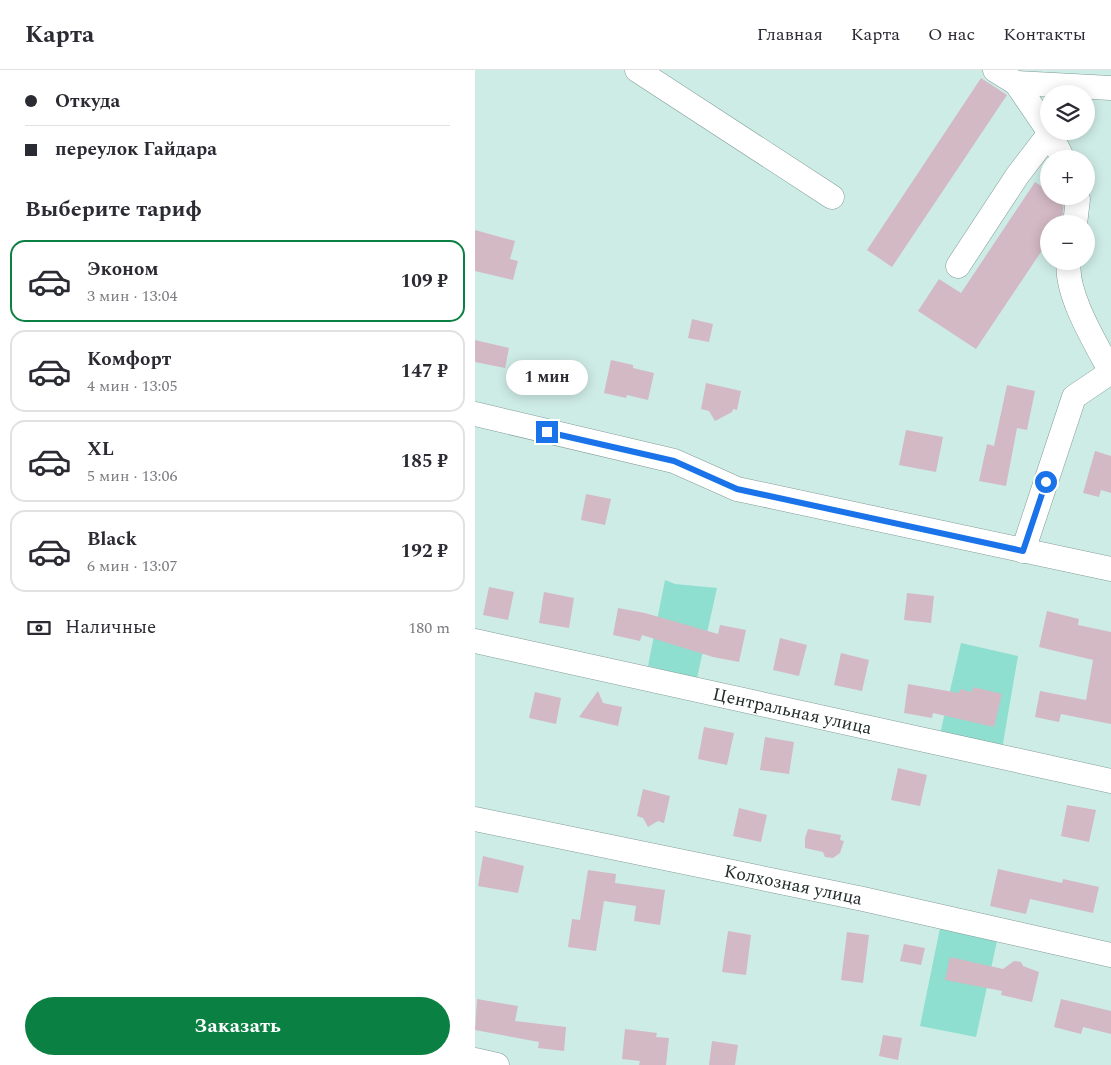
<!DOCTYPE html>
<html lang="ru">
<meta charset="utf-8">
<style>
body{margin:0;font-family:Spectral,serif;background:#f7f7f7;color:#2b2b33;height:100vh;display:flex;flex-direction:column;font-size:19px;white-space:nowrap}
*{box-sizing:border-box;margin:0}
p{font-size:16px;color:#7c7c81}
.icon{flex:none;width:28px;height:28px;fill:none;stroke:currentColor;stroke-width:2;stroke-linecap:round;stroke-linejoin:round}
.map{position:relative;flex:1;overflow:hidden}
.details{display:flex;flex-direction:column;background:#fff;width:475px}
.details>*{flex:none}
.guide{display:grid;align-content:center;height:110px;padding:0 25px;background:#fff}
.buttons{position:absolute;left:565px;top:15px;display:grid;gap:10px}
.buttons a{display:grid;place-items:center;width:55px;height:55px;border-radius:50%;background:#fff;box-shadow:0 2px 12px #0003;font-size:25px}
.end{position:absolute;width:22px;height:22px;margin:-11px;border:6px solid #1a73e8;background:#fff;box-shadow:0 0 0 2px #fff}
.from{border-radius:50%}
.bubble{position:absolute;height:35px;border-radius:18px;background:#fff;box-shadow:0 2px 12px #0003;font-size:16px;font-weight:700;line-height:35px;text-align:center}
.guide b{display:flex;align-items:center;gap:18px;height:48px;font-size:19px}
.guide b+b{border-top:1px solid #e1e1e2}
.guide i{width:12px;height:12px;background:#2b2b33}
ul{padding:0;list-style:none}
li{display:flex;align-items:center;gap:15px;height:82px;margin:0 10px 8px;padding:0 15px;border:2px solid #e1e1e2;border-radius:15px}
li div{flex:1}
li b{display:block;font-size:19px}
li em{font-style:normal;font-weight:700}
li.active{border-color:#0b8043}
li>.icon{width:45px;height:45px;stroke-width:1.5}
h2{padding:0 25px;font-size:22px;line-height:60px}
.pay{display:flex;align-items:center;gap:12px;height:55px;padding:0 25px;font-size:19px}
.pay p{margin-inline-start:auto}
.primary-button{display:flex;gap:10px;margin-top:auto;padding:10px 25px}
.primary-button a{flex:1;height:58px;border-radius:30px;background:#0b8043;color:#fff;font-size:20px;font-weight:700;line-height:58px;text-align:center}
header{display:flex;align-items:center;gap:30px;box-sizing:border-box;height:70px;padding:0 25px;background:#fff;border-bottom:1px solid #e1e1e2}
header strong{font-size:24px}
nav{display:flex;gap:28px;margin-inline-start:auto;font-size:18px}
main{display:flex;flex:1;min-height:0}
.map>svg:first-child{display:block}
.green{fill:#8edfcf}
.building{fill:#d3b9c4}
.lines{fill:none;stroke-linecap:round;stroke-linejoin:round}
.minor-casing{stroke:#809c96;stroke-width:25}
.minor{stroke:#fff;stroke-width:24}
.route{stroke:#1a73e8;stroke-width:6}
.labels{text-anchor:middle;stroke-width:4;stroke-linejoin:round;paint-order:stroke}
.street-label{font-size:18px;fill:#202c2a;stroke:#ceece6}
</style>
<header>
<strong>Карта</strong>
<nav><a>Главная</a><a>Карта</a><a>О нас</a><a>Контакты</a></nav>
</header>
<main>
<section class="details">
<div class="guide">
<b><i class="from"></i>Откуда</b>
<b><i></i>переулок Гайдара</b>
</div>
<h2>Выберите тариф</h2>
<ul>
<li class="active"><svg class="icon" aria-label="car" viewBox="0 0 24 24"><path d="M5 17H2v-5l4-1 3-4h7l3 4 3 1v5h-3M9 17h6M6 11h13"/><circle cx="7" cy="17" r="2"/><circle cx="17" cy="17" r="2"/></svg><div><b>Эконом</b><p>3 мин · 13:04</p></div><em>109 ₽</em></li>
<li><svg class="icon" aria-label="car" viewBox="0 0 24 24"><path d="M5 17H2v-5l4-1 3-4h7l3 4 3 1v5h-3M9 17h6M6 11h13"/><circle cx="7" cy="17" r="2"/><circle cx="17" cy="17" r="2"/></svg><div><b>Комфорт</b><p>4 мин · 13:05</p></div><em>147 ₽</em></li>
<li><svg class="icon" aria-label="car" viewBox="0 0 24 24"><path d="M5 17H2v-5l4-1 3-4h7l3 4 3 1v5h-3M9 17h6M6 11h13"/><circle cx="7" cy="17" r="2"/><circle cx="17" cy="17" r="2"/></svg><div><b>XL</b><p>5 мин · 13:06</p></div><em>185 ₽</em></li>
<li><svg class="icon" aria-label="car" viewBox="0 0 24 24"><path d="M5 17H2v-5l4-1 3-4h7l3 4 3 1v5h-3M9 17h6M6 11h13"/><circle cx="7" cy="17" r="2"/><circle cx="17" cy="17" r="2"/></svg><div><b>Black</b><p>6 мин · 13:07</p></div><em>192 ₽</em></li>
</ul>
<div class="pay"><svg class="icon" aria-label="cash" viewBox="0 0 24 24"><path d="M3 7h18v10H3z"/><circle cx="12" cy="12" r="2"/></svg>Наличные<p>180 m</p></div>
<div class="primary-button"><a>Заказать</a></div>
</section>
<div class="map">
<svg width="636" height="995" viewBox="0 0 636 995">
<rect width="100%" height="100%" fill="#ceece6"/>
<!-- green -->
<g class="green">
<path d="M 190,510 L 200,514 L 242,518 L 222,608 L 173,596 Z"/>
<path d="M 486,573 L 543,586 L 527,679 L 465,664 Z"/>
<path d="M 465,858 L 522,871 L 501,967 L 445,956 Z"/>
</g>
<!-- building -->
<g class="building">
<path d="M 506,8 L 532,25 L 417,197 L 392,180 Z"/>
<path d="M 560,112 L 574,121 L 574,126 L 582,126 L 589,131 L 587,151 L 584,154 L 574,154 L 574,170 L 501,279 L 443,241 L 464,209 L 486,223 Z"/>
<path d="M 0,160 L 40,171 L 35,189 L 43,191 L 38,210 L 0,201 Z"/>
<path d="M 217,249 L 238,254 L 234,272 L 213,268 Z"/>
<path d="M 0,270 L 34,278 L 30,298 L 0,292 Z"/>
<path d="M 136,290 L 158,295 L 158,298 L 179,303 L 173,330 L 152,325 L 151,328 L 129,323 Z"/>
<path d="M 231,313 L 266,321 L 262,340 L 258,339 L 257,342 L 240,351 L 234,341 L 226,339 Z"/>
<path d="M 532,315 L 560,321 L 552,360 L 542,358 L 531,416 L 504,411 L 512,374 L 519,376 Z"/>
<path d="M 431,360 L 468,367 L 461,402 L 424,395 Z"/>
<path d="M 620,381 L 636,386 L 636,423 L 626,420 L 624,427 L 608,423 Z"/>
<path d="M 111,424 L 136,429 L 130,455 L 106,450 Z"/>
<path d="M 14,517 L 39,522 L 33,550 L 8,545 Z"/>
<path d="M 69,522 L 99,528 L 94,558 L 64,553 Z"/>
<path d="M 432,523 L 459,526 L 456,553 L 429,550 Z"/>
<path d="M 143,538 L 170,543 L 243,564 L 245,555 L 271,560 L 264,592 L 238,587 L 167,565 L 165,571 L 138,565 Z"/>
<path d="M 572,541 L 604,549 L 603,555 L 636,562 L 636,654 L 586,644 L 584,652 L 560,647 L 565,621 L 611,630 L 618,590 L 564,577 Z"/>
<path d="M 305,568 L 332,575 L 324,606 L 298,600 Z"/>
<path d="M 366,583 L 394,590 L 387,621 L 359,615 Z"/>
<path d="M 433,614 L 484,623 L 485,619 L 497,622 L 498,617 L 527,624 L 519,657 L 458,643 L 457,648 L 429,643 Z"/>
<path d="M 123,621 L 128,633 L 147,637 L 143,656 L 104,647 Z"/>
<path d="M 60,622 L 86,628 L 81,654 L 54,648 Z"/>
<path d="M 229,657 L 259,663 L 252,695 L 223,689 Z"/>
<path d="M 290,667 L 319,672 L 314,704 L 285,700 Z"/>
<path d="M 423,698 L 452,705 L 445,736 L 416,730 Z"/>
<path d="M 168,719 L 195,726 L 189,753 L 183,751 L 173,757 L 168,748 L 162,746 Z"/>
<path d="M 592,735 L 621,740 L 614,772 L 586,766 Z"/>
<path d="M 264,738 L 292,745 L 286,772 L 258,766 Z"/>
<path d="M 333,759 L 366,765 L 365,770 L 369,771 L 365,783 L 358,788 L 350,787 L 348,782 L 330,778 L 330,768 Z"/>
<path d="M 8,786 L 49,796 L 43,823 L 3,816 Z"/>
<path d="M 523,799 L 587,813 L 588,809 L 624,817 L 618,843 L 555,829 L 551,844 L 515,836 Z"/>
<path d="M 113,800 L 141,804 L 140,813 L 190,820 L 185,855 L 159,851 L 161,836 L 129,831 L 121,881 L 93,877 L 97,849 L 105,850 Z"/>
<path d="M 253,861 L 276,865 L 271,905 L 247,902 Z"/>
<path d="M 372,862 L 394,865 L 388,913 L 366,910 Z"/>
<path d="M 429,874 L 450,878 L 446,895 L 425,891 Z"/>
<path d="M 475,887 L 528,899 L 539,891 L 546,892 L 548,896 L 564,902 L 557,932 L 526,925 L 527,921 L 470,910 Z"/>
<path d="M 2,929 L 43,936 L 40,951 L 91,957 L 89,981 L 63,978 L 64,972 L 0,960 Z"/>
<path d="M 586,929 L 636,941 L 636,964 L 608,957 L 606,964 L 579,957 Z"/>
<path d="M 150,959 L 182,963 L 181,967 L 194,968 L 191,995 L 164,995 L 165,991 L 147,989 Z"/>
<path d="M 408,965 L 427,968 L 423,990 L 404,986 Z"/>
<path d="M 237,971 L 263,975 L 260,995 L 234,995 Z"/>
</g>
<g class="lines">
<defs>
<g id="minor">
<path d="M 162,0 L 357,127"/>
<path d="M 520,0 L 541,13 L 575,63 L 588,89"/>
<path d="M 541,13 L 636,18"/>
<path d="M 600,154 L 603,129 L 602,126"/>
<path d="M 483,196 L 542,106 L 575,63"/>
<path d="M 0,344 L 199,391 L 262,419 L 636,499"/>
<path d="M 548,481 L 599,327 L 636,302 C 621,274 589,222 594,191"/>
<path id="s1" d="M 0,571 L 636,711"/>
<path id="s2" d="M 0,749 L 388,829 L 636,885"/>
<path d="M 0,990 L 22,995"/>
</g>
</defs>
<!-- minor casing -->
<use href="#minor" class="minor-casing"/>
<!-- minor -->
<use href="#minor" class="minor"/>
</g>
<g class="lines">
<!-- route -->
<path class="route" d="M 72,362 L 199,391 L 262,419 L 548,481 L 571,412"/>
</g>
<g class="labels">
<!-- street labels -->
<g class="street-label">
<text dy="6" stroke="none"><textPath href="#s1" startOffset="325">Центральная улица</textPath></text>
<text dy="6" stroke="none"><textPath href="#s2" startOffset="325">Колхозная улица</textPath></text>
</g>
</g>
</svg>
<div class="buttons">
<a><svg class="icon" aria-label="layers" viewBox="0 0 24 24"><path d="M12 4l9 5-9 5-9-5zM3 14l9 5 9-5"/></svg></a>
<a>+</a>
<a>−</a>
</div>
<i class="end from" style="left:571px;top:412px"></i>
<i class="end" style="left:72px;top:362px"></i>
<div class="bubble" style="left:31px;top:290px;width:82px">1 мин</div>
</div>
</main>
